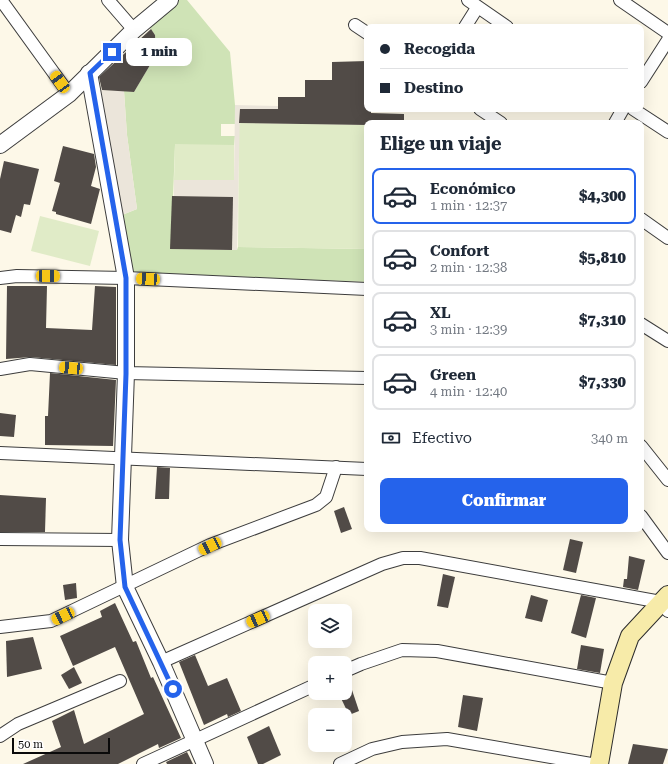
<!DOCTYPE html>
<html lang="es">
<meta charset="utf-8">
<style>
body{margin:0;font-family:"Roboto Serif",serif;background:#f6f6f7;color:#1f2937;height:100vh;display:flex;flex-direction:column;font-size:15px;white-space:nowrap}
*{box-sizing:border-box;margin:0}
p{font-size:13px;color:#747a83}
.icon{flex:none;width:22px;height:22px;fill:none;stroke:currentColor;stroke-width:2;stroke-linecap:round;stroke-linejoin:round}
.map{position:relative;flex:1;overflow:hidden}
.sheet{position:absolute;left:364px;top:120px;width:280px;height:412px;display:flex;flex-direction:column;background:#fff;border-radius:8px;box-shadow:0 4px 16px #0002}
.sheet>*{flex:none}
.guide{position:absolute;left:364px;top:24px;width:280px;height:88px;border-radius:8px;box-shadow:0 4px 16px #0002;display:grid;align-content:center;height:88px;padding:0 16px;background:#fff}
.buttons{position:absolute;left:308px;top:604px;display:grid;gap:8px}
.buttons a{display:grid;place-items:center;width:44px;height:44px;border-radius:8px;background:#fff;box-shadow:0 4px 16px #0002;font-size:20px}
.scale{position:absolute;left:12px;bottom:10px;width:98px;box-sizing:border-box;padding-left:4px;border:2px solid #0a0a0a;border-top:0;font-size:11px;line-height:14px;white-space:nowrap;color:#0a0a0a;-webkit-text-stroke:3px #fff;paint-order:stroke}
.end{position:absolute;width:18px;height:18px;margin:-9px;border:5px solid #2563eb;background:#fff;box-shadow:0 0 0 2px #fff}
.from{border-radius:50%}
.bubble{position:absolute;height:28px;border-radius:8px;background:#fff;box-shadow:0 4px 16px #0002;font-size:13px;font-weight:800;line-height:28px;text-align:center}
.car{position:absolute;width:12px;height:24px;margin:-12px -6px;border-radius:5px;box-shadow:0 0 3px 1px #0007;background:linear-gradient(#f5c518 24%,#345 0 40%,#f5c518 0 76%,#345 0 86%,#f5c518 0)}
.guide b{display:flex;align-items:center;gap:14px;height:38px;font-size:15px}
.guide b+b{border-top:1px solid #e0e1e3}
.guide i{width:10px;height:10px;background:#1f2937}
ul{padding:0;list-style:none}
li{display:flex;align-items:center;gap:12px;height:56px;margin:0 8px 6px;padding:0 8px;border:2px solid #e0e1e3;border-radius:8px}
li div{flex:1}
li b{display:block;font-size:15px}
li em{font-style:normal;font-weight:800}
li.on{border-color:#2563eb}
li>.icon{width:36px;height:36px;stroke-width:1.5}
h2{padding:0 16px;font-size:18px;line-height:48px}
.pay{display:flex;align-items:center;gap:10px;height:44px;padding:0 16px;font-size:15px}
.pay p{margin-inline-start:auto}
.button{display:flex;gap:8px;margin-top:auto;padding:8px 16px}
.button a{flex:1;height:46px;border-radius:8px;background:#2563eb;color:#fff;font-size:16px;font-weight:800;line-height:46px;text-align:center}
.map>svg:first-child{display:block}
.green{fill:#cfe3b6}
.pitch{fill:#e0ebc7}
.plaza{fill:#ebe5da}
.building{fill:#514b47}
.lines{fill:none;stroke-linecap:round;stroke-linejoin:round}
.minor-casing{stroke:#3d3d3d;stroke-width:14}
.tertiary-casing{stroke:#3d3d3d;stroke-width:18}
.secondary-casing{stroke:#2c2c2c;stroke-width:20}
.minor{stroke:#fff;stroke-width:12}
.tertiary{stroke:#fff;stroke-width:16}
.secondary{stroke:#f7eba9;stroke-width:18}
.route{stroke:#2563eb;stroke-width:5}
</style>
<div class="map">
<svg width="668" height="764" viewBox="0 0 668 764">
<rect width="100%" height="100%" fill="#fdf8e8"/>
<!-- green -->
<path class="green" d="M 170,0 L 187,0 L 230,52 L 235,105 L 235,124 L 221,124 L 221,136 L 235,136 L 234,145 L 175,145 L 171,249 L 237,250 L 238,247 L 367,249 L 367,282 L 132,272 L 122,215 L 137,209 L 127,135 L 124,91 L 134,92 L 156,55 L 155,35 L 145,21 Z"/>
<!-- pitch -->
<g class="pitch">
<path d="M 239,123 L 367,125 L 367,249 L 238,247 Z"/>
<path d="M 175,144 L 234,145 L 234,180 L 174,180 Z"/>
<path d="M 40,216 L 99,231 L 90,266 L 31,251 Z"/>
</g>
<!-- plaza -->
<g class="plaza">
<path d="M 100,90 L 124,91 L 127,135 L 137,209 L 122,215 Z"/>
<path d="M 235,105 L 278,106 L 278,109 L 240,109 L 237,250 L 232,250 L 232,197 L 174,196 L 174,180 L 234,180 Z"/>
</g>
<!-- building -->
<g class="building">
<path d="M 151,29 L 155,35 L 156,55 L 134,92 L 102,90 L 99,77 Z"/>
<path d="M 367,61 L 367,109 L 371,109 L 371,113 L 404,114 L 404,123 L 367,123 L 367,125 L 239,123 L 240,109 L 278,109 L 278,97 L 305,97 L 305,80 L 332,80 L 332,62 Z"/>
<path d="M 63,146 L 94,154 L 96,167 L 91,186 L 100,189 L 91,224 L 56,214 L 56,212 L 52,211 L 60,183 L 54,181 Z"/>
<path d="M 4,161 L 39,169 L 30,205 L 24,204 L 21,217 L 16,215 L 11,233 L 0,230 L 0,179 Z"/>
<path d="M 172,196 L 233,197 L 232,250 L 170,249 Z"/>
<path d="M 7,286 L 47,286 L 46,328 L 92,330 L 95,286 L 116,287 L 116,365 L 31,357 L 6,359 Z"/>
<path d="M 50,373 L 116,380 L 113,446 L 45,445 L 45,416 L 48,416 Z"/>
<path d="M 0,413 L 16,415 L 14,437 L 0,436 Z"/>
<path d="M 157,467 L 170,468 L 169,499 L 155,499 Z"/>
<path d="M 0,495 L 46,498 L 45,532 L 0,532 Z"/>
<path d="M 344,507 L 352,529 L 341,533 L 334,511 Z"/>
<path d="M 570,539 L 583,542 L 576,573 L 563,570 Z"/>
<path d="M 629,556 L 645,560 L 638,590 L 623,587 L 624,579 L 627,579 Z"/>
<path d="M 443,574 L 455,577 L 448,608 L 437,606 Z"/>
<path d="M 76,583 L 77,598 L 65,600 L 63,585 Z"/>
<path d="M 531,595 L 548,600 L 542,622 L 525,618 Z"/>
<path d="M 581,595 L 596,598 L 586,638 L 571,633 Z"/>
<path d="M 115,603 L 133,642 L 136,641 L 151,678 L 153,677 L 181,738 L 159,748 L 158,744 L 118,764 L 23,764 L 61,747 L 52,721 L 74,710 L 84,744 L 144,714 L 115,647 L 73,666 L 60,636 L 102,617 L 100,611 Z"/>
<path d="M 33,637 L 42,669 L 7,677 L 6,641 Z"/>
<path d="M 581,645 L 604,649 L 600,673 L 577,669 Z"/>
<path d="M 195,655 L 208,686 L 227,678 L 241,711 L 228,717 L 227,714 L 204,725 L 179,662 Z"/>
<path d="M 74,667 L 82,683 L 69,689 L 61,675 Z"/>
<path d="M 352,690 L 359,711 L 349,715 L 339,694 Z"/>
<path d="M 463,695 L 483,698 L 477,731 L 458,727 Z"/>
<path d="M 269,726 L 281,755 L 263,764 L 258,764 L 247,737 Z"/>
<path d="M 633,744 L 668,749 L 663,764 L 628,764 Z"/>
<path d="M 187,752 L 193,764 L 167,764 L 166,762 Z"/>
</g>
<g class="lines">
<defs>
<g id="minor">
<path d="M 1,0 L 69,94"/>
<path d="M 108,0 L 134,30"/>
<path d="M 468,0 L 507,27"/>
<path d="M 620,0 L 668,33"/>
<path d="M 355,25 L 367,33"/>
<path d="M 465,27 L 477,8"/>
<path d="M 641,82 L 668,40"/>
<path d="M 480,109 L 501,123"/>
<path d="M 633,109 L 668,132"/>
<path d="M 615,123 L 623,109"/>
<path d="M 641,219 L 668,238"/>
<path d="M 0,278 L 17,276 L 126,278 L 367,289"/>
<path d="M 641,324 L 668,341"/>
<path d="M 0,369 L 30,364 L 126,373 L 367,378"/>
<path d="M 641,446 L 668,480"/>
<path d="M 0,453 L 367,469"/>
<path d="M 641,516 L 668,553"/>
<path d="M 0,539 L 120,540"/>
<path d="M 0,627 L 51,621 L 210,545 L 316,505 L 326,497 L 336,467"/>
<path d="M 161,662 L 382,564 L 403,558 L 420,558 L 661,602 L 668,611"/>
<path d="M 345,671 L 361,664 L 402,650 L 437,651 L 613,683"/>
<path d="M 0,736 L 18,724 L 120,681"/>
<path d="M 143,764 L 315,685"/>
<path d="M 340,764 L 372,749 L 402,742 L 447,739 L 591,764"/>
</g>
<g id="tertiary">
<path d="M 89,73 L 126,278 L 126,373 L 120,540 L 125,587 L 161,662 L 205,764"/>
<path d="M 0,145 L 69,94 L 134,30 L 170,0"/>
</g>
<path id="secondary" d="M 599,764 L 613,683 L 630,636 L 668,595"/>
</defs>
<!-- minor casing -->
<use href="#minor" class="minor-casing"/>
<!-- tertiary casing -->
<use href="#tertiary" class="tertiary-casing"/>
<!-- secondary casing -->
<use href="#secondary" class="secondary-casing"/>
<!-- minor -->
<use href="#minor" class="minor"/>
<!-- tertiary -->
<use href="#tertiary" class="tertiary"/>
<!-- secondary -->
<use href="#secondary" class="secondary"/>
</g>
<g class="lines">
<!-- route -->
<path class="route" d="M 112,52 L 90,73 L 126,278 L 126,374 L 120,540 L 125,587 L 173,689"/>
</g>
</svg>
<div class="buttons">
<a><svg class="icon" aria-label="layers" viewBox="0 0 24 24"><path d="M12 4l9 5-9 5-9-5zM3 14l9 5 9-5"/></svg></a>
<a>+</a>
<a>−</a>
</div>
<div class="scale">50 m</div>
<i class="end from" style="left:173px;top:689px"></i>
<i class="end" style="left:112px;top:52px"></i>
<div class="bubble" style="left:126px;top:38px;width:66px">1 min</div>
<i class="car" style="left:60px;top:82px;rotate:324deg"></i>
<i class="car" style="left:48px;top:276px;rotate:91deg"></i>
<i class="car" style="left:148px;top:279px;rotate:273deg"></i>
<i class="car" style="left:71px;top:368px;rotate:275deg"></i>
<i class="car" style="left:210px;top:546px;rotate:244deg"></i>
<i class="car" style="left:63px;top:616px;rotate:245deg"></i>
<i class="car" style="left:258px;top:619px;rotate:246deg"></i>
<div class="guide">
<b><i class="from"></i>Recogida</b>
<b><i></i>Destino</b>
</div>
<section class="sheet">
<h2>Elige un viaje</h2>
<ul>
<li class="on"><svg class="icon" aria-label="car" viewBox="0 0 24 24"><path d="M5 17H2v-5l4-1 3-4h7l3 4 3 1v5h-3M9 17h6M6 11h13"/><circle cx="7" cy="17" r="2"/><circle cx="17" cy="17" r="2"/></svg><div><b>Económico</b><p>1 min · 12:37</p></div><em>$4,300</em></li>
<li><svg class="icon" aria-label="car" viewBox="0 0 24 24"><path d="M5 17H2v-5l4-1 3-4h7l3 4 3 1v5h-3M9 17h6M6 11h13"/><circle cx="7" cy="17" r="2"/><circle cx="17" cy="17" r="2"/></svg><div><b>Confort</b><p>2 min · 12:38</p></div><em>$5,810</em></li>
<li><svg class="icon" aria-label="car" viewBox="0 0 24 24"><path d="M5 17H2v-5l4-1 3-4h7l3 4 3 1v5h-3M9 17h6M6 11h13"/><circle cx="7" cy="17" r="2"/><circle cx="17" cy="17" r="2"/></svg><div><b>XL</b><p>3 min · 12:39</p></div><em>$7,310</em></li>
<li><svg class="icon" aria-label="car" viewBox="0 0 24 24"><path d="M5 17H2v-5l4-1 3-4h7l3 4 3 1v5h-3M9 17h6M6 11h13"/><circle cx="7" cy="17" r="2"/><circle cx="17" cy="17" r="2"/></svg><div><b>Green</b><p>4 min · 12:40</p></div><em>$7,330</em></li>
</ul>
<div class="pay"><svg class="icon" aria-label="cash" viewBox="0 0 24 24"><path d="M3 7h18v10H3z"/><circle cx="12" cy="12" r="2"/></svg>Efectivo<p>340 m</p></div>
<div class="button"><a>Confirmar</a></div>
</section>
</div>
